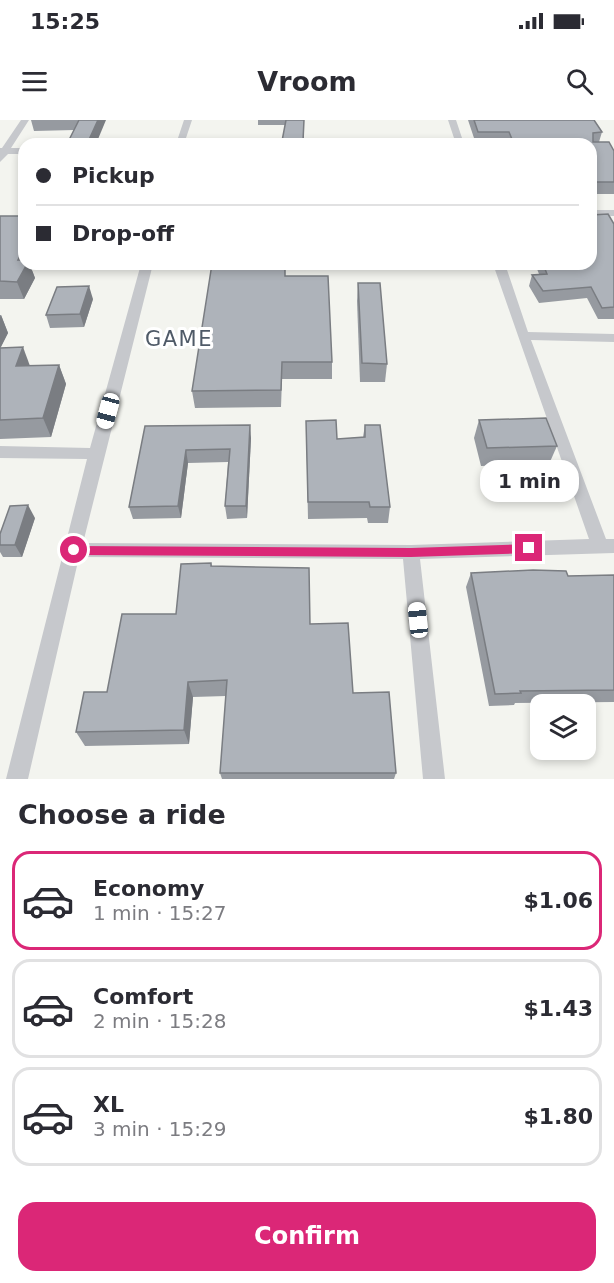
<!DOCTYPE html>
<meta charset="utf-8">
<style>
body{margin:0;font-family:"DejaVu Sans",sans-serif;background:#f2f2f3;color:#2b2b33;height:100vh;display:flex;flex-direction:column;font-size:22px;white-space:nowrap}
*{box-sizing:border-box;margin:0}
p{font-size:20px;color:#7c7c81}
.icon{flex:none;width:33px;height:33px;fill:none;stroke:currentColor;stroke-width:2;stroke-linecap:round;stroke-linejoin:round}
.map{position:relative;height:659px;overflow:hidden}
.details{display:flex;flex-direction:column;background:#fff;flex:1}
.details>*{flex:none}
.hud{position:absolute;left:18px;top:18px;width:579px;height:132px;border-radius:18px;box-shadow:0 3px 9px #0003;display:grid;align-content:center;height:132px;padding:0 18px;background:#fff}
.fabs{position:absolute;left:530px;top:574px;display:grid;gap:12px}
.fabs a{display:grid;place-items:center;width:66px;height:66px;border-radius:12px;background:#fff;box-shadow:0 3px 9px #0003;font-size:30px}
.end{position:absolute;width:27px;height:27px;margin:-14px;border:8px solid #db2777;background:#fff;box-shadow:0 0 0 3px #fff}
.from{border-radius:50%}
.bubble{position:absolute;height:42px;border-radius:18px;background:#fff;box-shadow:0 3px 9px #0003;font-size:20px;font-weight:800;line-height:42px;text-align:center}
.car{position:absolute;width:18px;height:36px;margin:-18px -9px;border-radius:8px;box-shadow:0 0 4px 2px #0007;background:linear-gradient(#fff 24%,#345 0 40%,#fff 0 76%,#345 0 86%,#fff 0)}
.hud b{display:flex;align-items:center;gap:21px;height:57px;font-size:22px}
.hud b+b{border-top:2px solid #e1e1e2}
.hud i{width:15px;height:15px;background:#2b2b33}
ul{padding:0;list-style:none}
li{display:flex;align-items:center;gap:18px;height:99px;margin:0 12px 9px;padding:0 6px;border:3px solid #e1e1e2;border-radius:18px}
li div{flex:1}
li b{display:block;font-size:22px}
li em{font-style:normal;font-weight:800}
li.selected{border-color:#db2777}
li>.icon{width:54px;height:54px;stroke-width:1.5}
h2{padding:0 18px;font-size:27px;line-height:72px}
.cta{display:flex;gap:12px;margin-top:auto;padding:12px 18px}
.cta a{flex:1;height:69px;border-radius:18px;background:#db2777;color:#fff;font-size:24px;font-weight:800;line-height:69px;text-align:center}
.status{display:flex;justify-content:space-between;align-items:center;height:42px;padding:0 30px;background:#fff;direction:ltr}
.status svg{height:16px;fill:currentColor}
header{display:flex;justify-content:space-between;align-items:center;height:78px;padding:0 18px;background:#fff;font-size:27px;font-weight:800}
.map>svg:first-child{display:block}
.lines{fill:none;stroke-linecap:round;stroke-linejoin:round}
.minor{fill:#c6c8cc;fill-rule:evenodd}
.wall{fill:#969aa0}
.shaded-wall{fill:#7a7d82}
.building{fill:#aeb3ba;stroke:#7a7d82;stroke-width:1.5}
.route{fill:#db2777}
.labels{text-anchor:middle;stroke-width:6;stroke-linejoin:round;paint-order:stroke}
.quarter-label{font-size:21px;letter-spacing:1.5px;fill:#4f5a67;stroke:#fff}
</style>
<div class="status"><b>15:25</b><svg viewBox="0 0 49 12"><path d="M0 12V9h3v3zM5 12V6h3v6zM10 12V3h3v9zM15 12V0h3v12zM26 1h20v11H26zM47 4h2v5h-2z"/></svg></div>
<header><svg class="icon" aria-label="menu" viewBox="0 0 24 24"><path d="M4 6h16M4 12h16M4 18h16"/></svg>Vroom<svg class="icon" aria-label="search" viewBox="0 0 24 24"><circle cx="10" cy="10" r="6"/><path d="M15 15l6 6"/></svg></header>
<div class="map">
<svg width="614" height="659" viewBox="0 0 614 659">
<rect width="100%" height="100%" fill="#f3f4ef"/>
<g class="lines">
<!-- minor -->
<g class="minor">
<path d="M 21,0 L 29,0 L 11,28 L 24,28 L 24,34 L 8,34 L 0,42 L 0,28 L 2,28 Z"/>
<path d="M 184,0 L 192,0 L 184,24 L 176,24 Z"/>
<path d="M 448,0 L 456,0 L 464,24 L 456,24 Z"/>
<rect x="591" y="90" width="23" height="6"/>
<path d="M 141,144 L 153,144 L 83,423 L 411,425 L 589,419 L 493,144 L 505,144 L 528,212 L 614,214 L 614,222 L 531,220 L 606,419 L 614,419 L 614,433 L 420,439 L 445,659 L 423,659 L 403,439 L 79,437 L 28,659 L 6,659 L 87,339 L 0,338 L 0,326 L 90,328 Z"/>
</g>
</g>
<!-- wall -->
<g class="wall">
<path d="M 31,0 L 106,0 L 74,10 L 34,11 Z"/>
<path d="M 258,0 L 304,0 L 304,24 L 283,24 L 285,5 L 258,5 Z"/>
<path d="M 468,0 L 594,0 L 602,12 L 599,22 L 614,31 L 614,74 L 591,74 L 591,24 L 476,24 Z"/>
<path d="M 0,96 L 24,144 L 31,144 L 30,145 L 35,158 L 24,179 L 0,179 Z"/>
<path d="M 614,104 L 614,199 L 598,199 L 587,178 L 539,183 L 529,166 L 532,155 L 539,154 L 535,144 L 591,144 Z"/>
<path d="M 286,156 L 332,242 L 332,259 L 282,259 L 281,287 L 195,288 L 192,271 Z"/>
<path d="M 358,163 L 387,244 L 385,262 L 360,262 L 357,181 Z"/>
<path d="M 93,179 L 84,207 L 50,208 L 46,195 Z"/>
<path d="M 0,195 L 1,195 L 8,213 L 0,228 L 30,246 L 59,245 L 66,264 L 51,317 L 0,319 Z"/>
<path d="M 479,300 L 557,326 L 549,344 L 481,346 L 474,318 Z"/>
<path d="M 306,301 L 337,319 L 363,317 L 365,305 L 390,387 L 388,403 L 368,403 L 367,398 L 308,399 Z"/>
<path d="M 145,306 L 251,318 L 247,398 L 227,399 L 225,386 L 228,342 L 188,343 L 181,398 L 133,399 L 129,387 Z"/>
<path d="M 35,398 L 22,437 L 3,437 L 0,432 L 0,414 Z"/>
<path d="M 211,443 L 212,446 L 310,504 L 353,573 L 396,653 L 394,659 L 222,659 L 220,653 L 226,576 L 193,577 L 189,624 L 85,626 L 76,612 L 176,494 Z"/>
<path d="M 471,453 L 568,456 L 614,455 L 614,582 L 515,583 L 514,585 L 489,586 L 466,467 Z"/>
</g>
<!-- shaded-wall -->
<g class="shaded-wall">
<path d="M 98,0 L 106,0 L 96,24 L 87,24 Z"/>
<path d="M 24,128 L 24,144 L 31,144 L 30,145 L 35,158 L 24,179 L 17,162 L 18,140 Z"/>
<path d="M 89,166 L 93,179 L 84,207 L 80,194 Z"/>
<path d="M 1,195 L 8,213 L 0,229 L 0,197 Z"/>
<path d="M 23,227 L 30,246 L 16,246 Z"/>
<path d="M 59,245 L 66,264 L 51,317 L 43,298 Z"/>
<path d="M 250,305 L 251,318 L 247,398 L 246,386 Z"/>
<path d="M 186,330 L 188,343 L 181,398 L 178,386 Z"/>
<path d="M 28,385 L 35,398 L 22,437 L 15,425 Z"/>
<path d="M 188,562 L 193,577 L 189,624 L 184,610 Z"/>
</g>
<!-- building -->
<g class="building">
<path d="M 79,0 L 98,0 L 87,24 L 67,24 Z"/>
<path d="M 286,0 L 304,0 L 303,21 L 282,21 Z"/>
<path d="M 474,0 L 594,0 L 602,12 L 593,13 L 593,22 L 609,22 L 614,31 L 614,62 L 591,62 L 591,24 L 514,24 L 509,12 L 478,12 Z"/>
<path d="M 608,94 L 614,104 L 614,187 L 602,188 L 591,167 L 543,171 L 532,155 L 547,154 L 543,144 L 591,144 L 591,95 Z"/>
<path d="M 0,96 L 24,96 L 24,128 L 18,140 L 24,140 L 24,144 L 27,144 L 17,162 L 0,161 Z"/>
<path d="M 212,144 L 285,144 L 285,156 L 328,156 L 332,242 L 282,242 L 281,270 L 192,271 Z"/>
<path d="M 358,163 L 380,163 L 387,244 L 362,243 Z"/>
<path d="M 89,166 L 80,194 L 46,195 L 57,167 Z"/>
<path d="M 23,227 L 16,246 L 59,245 L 43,298 L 0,300 L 0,228 Z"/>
<path d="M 546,298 L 557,326 L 487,328 L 479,300 Z"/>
<path d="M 336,300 L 337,319 L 365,317 L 365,305 L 380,305 L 390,387 L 370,387 L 369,382 L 308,382 L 306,301 Z"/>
<path d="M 250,305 L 246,386 L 225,386 L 230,329 L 186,330 L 178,386 L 129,387 L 145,306 Z"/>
<path d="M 28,385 L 15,425 L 0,425 L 0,414 L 10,386 Z"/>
<path d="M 211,443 L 211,446 L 309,448 L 310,504 L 348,503 L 353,573 L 389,572 L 396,653 L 220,653 L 227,560 L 188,562 L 184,610 L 76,612 L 84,572 L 107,572 L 122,494 L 176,494 L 181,444 Z"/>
<path d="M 533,450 L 566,451 L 568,456 L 614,455 L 614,570 L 520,571 L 521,573 L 495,574 L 471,453 Z"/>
</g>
<!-- route -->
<path class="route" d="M 529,424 L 535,428 L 529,433 L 411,437 L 74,435 L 69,430 L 74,426 L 411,428 Z"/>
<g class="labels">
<!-- quarter labels -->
<g class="quarter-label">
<text x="179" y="226">GAME</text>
</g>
</g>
</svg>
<div class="fabs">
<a><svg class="icon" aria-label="layers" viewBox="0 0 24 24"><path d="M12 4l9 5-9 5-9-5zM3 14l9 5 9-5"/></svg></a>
</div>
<i class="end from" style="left:74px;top:430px"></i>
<i class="end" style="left:529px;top:428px"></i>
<div class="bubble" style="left:480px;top:340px;width:99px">1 min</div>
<i class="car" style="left:108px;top:291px;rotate:195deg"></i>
<i class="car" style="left:418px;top:500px;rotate:354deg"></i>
<div class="hud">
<b><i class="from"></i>Pickup</b>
<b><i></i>Drop-off</b>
</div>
</div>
<section class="details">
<h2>Choose a ride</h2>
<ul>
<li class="selected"><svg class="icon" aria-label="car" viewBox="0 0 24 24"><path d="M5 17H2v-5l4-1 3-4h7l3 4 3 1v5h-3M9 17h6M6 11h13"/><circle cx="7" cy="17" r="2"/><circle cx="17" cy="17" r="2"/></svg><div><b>Economy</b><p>1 min · 15:27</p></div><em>$1.06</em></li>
<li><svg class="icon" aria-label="car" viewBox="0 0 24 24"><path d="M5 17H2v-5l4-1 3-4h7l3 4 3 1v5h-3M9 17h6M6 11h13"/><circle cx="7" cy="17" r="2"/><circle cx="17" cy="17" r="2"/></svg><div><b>Comfort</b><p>2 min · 15:28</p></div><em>$1.43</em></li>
<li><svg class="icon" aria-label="car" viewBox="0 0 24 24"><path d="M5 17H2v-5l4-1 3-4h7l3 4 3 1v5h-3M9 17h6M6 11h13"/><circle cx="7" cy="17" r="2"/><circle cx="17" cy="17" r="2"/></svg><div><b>XL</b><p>3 min · 15:29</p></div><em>$1.80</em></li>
</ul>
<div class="cta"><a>Confirm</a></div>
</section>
